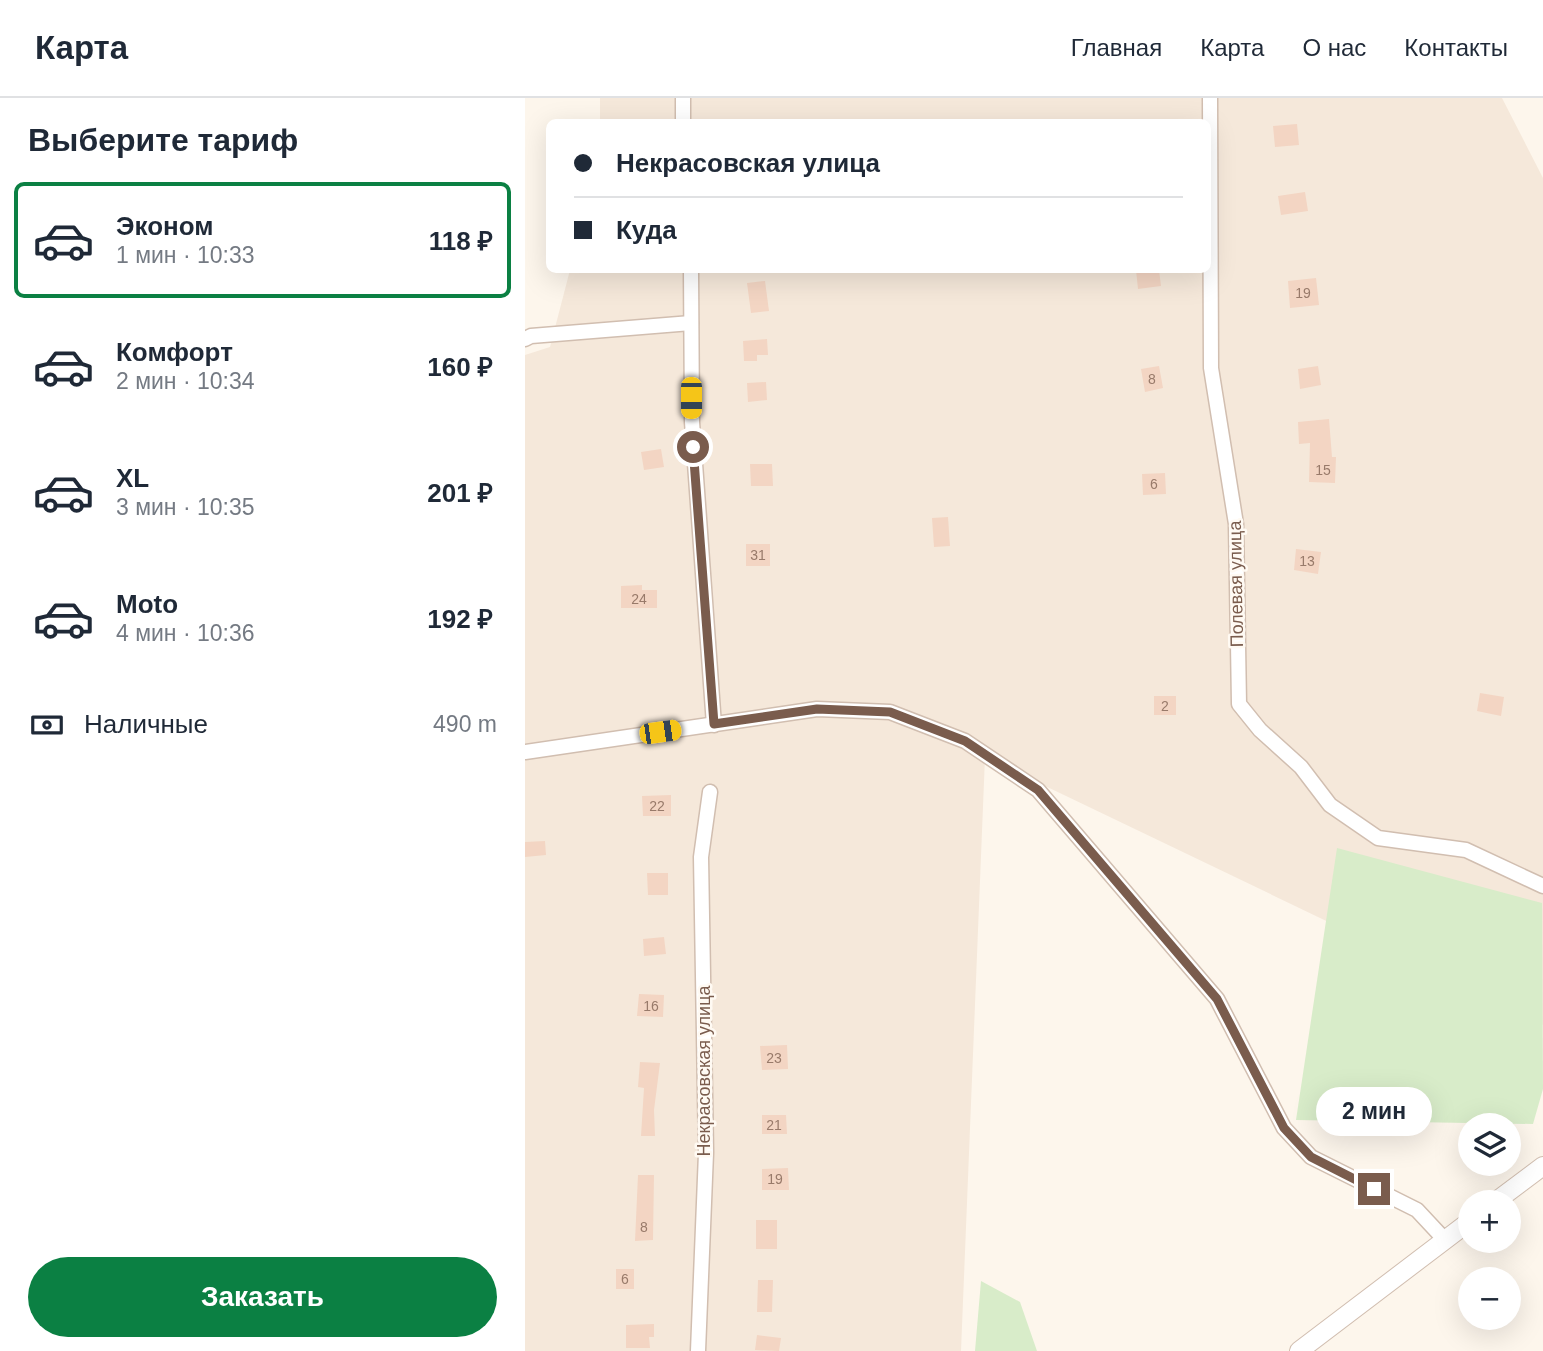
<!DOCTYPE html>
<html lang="ru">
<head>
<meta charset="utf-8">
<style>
  body { margin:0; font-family:Arial,sans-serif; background:#f6f6f7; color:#1f2937; height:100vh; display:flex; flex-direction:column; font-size:26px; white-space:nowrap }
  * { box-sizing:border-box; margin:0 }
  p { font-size:23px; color:#747a83 }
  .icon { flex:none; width:38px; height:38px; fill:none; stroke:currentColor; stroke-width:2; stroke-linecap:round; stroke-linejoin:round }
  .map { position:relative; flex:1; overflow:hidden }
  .drawer { display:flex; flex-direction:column; background:#fff; width:525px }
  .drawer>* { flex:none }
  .hud { position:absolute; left:21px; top:21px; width:665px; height:154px; border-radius:10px; box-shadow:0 7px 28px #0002; display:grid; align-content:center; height:154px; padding:0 28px; background:#fff }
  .fabs { position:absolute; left:933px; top:1015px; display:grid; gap:14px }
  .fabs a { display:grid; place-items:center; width:63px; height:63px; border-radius:50%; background:#fff; box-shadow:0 7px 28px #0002; font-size:35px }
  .end { position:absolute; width:32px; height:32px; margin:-16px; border:9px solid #7a5c4d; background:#fff; box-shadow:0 0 0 4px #fff }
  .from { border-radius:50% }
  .bubble { position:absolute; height:49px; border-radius:24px; background:#fff; box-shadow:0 7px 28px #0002; font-size:23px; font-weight:700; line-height:49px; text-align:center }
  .car { position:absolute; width:21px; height:42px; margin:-21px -10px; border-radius:9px; box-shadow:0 0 5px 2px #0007; background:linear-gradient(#f5c518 24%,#345 0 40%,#f5c518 0 76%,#345 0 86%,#f5c518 0) }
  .hud b { display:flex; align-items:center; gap:24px; height:66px; font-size:26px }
  .hud b+b { border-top:2px solid #e0e1e3 }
  .hud i { width:18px; height:18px; background:#1f2937 }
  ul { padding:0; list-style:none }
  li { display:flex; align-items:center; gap:21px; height:116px; margin:0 14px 10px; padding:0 14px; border:4px solid transparent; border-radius:10px }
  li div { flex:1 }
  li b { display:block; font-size:26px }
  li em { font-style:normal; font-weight:700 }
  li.on { border-color:#0b8043 }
  li>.icon { width:63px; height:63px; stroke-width:1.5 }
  h2 { padding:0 28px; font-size:32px; line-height:84px }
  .pay { display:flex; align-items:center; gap:18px; height:77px; padding:0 28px; font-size:26px }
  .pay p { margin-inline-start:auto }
  .primary-button { display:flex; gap:14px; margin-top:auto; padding:14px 28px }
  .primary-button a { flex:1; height:80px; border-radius:42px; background:#0b8043; color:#fff; font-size:28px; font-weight:700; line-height:80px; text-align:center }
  header { display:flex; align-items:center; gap:42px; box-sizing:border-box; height:98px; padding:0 35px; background:#fff; border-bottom:2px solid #e0e1e3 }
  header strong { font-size:33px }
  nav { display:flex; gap:38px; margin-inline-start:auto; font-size:24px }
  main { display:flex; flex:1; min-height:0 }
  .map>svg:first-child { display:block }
  .residential { fill:#f5e8da }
  .green { fill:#d8ecc9 }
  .building { fill:#f3d5c3 }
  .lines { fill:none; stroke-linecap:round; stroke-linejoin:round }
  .minor-casing { stroke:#d1beb0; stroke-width:17 }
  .tertiary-casing { stroke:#d1beb0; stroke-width:20 }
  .minor { stroke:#fff; stroke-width:14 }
  .tertiary { stroke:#fff; stroke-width:18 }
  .route { stroke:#7a5c4d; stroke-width:9 }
  .labels { text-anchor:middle; stroke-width:5; stroke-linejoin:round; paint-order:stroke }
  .number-label { font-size:14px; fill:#987a6a }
  .street-label { font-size:18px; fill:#7a5c4d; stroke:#fffaf3 }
</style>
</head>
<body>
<header>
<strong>Карта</strong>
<nav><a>Главная</a><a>Карта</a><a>О нас</a><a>Контакты</a></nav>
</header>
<main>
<section class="drawer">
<h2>Выберите тариф</h2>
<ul>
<li class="on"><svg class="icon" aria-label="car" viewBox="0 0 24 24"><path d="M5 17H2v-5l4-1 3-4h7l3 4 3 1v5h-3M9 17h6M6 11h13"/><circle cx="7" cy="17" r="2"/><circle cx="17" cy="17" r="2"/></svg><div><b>Эконом</b><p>1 мин · 10:33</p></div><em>118 ₽</em></li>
<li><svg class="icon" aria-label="car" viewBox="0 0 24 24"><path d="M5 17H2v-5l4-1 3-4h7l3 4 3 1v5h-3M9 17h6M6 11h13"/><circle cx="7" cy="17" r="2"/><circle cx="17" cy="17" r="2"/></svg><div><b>Комфорт</b><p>2 мин · 10:34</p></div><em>160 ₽</em></li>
<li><svg class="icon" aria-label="car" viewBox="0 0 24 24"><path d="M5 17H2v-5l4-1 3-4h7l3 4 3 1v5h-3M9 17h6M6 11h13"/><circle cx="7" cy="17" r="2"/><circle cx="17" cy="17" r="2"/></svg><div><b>XL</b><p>3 мин · 10:35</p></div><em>201 ₽</em></li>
<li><svg class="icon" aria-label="car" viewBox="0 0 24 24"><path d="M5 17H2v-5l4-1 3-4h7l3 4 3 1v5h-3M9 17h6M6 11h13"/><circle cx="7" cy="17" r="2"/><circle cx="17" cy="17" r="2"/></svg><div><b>Moto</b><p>4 мин · 10:36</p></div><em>192 ₽</em></li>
</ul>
<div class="pay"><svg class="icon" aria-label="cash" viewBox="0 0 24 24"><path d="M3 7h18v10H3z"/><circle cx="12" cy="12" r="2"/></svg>Наличные<p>490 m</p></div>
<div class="primary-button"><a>Заказать</a></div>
</section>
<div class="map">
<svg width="1018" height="1253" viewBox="0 0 1018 1253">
  <rect width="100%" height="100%" fill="#fdf6ec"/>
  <path class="residential" d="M 75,0 L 977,0 L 1018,80 L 1018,927 L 460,659 L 436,1253 L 0,1253 L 0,257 L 25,249 L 45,172 L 682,172 L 682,24 L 75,24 Z"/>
  <g class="green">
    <path d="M 812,750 L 1017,805 L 1018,991 L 1008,1026 L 771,1022 Z"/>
    <path d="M 456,1183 L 495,1204 L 512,1253 L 450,1253 Z"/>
  </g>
  <g class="building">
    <path d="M 772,26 L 774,47 L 750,49 L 748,28 Z"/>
    <path d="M 780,94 L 783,113 L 756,117 L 753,98 Z"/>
    <path d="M 611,172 L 634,172 L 636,188 L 613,191 Z"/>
    <path d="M 791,180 L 794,207 L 765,210 L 763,183 Z"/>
    <path d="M 240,183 L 244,213 L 226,215 L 222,185 Z"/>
    <path d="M 242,241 L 243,257 L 232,257 L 232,263 L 219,263 L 218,243 Z"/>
    <path d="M 634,268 L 638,290 L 620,294 L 616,271 Z"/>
    <path d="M 793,268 L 796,287 L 775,291 L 773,271 Z"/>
    <path d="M 241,284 L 242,302 L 223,304 L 222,285 Z"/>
    <path d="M 804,321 L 807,359 L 811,359 L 810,385 L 784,384 L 785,345 L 774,346 L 773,324 Z"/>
    <path d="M 136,351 L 139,369 L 119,372 L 116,354 Z"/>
    <path d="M 225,366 L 247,366 L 248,388 L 226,388 Z"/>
    <path d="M 640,375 L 641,396 L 618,397 L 617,376 Z"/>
    <path d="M 423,419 L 425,448 L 409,449 L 407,420 Z"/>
    <rect x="221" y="446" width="24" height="22"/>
    <path d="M 771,451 L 796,454 L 793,476 L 769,472 Z"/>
    <path d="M 117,487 L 117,492 L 132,492 L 132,510 L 96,510 L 96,488 Z"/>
    <path d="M 955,595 L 979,599 L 976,618 L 952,613 Z"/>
    <rect x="629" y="598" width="22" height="19"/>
    <path d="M 146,697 L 146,718 L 118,718 L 117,698 Z"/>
    <path d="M 20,743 L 21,757 L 0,759 L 0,744 Z"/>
    <path d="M 122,775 L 143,775 L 143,797 L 123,797 Z"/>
    <path d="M 139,839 L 141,856 L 119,858 L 118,841 Z"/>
    <path d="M 114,896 L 139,897 L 138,919 L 112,918 Z"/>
    <path d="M 262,947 L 263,971 L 237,972 L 235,948 Z"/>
    <path d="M 115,964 L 135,965 L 129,1012 L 130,1038 L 116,1038 L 119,990 L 113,989 Z"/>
    <path d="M 237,1017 L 261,1017 L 262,1036 L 237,1036 Z"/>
    <path d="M 263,1070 L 264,1092 L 237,1092 L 237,1071 Z"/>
    <path d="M 113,1077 L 129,1077 L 128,1142 L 110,1143 Z"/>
    <rect x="231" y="1122" width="21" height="29"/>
    <rect x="91" y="1171" width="18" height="20"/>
    <path d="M 233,1182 L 248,1182 L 247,1214 L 232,1214 Z"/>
    <path d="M 129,1226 L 129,1239 L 124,1239 L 125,1250 L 101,1250 L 101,1227 Z"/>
    <path d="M 232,1237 L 256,1240 L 254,1253 L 230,1252 Z"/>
  </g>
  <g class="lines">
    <g class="minor-casing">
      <g id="minor">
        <path d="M 158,0 L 158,24"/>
        <path d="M 685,0 L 686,270 L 711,426 L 714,606 L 735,632 L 776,669 L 805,707 L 853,740 L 941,752 L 1018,788"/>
        <path d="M 166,172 L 167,324 L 189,627"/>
        <path d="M 0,241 L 6,238 L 166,225"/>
        <path d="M 0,654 L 292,611 L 365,614 L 440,643 L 513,692 L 692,901 L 759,1030 L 786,1059 L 892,1112 L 920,1142"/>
        <path d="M 173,1253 L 181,1055 L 176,759 L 185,694"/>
      </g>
    </g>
    <g class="tertiary-casing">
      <g id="tertiary">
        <path d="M 970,1104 L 1018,1068"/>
        <path d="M 774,1253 L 945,1123"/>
      </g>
    </g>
    <use href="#minor" class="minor"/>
    <use href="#tertiary" class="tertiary"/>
  </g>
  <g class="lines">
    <path class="route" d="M 168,349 L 189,626 L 292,611 L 365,614 L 440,643 L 513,692 L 692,901 L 759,1030 L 786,1059 L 849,1091"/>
  </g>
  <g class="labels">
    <g class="number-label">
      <text x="778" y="200">19</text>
      <text x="627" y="286">8</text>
      <text x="798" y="377">15</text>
      <text x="629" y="391">6</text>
      <text x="233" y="462">31</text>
      <text x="782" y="468">13</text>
      <text x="114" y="506">24</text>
      <text x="640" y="613">2</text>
      <text x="132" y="713">22</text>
      <text x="126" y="913">16</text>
      <text x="249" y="965">23</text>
      <text x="249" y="1032">21</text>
      <text x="250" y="1086">19</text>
      <text x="119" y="1134">8</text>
      <text x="100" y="1186">6</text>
    </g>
    <g class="street-label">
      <text transform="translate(711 486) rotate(-91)" y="6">Полевая улица</text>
      <text transform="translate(179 973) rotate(-90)" y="6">Некрасовская улица</text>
    </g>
  </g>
</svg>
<div class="fabs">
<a><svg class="icon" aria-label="layers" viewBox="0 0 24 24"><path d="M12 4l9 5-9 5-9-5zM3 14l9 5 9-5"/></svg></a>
<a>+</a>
<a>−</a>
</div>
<i class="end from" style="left:168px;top:349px"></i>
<i class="end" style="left:849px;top:1091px"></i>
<div class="bubble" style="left:791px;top:989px;width:116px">2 мин</div>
<i class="car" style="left:166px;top:300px;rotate:180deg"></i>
<i class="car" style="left:135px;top:634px;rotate:82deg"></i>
<div class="hud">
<b><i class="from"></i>Некрасовская улица</b>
<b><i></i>Куда</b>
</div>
</div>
</main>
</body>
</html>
